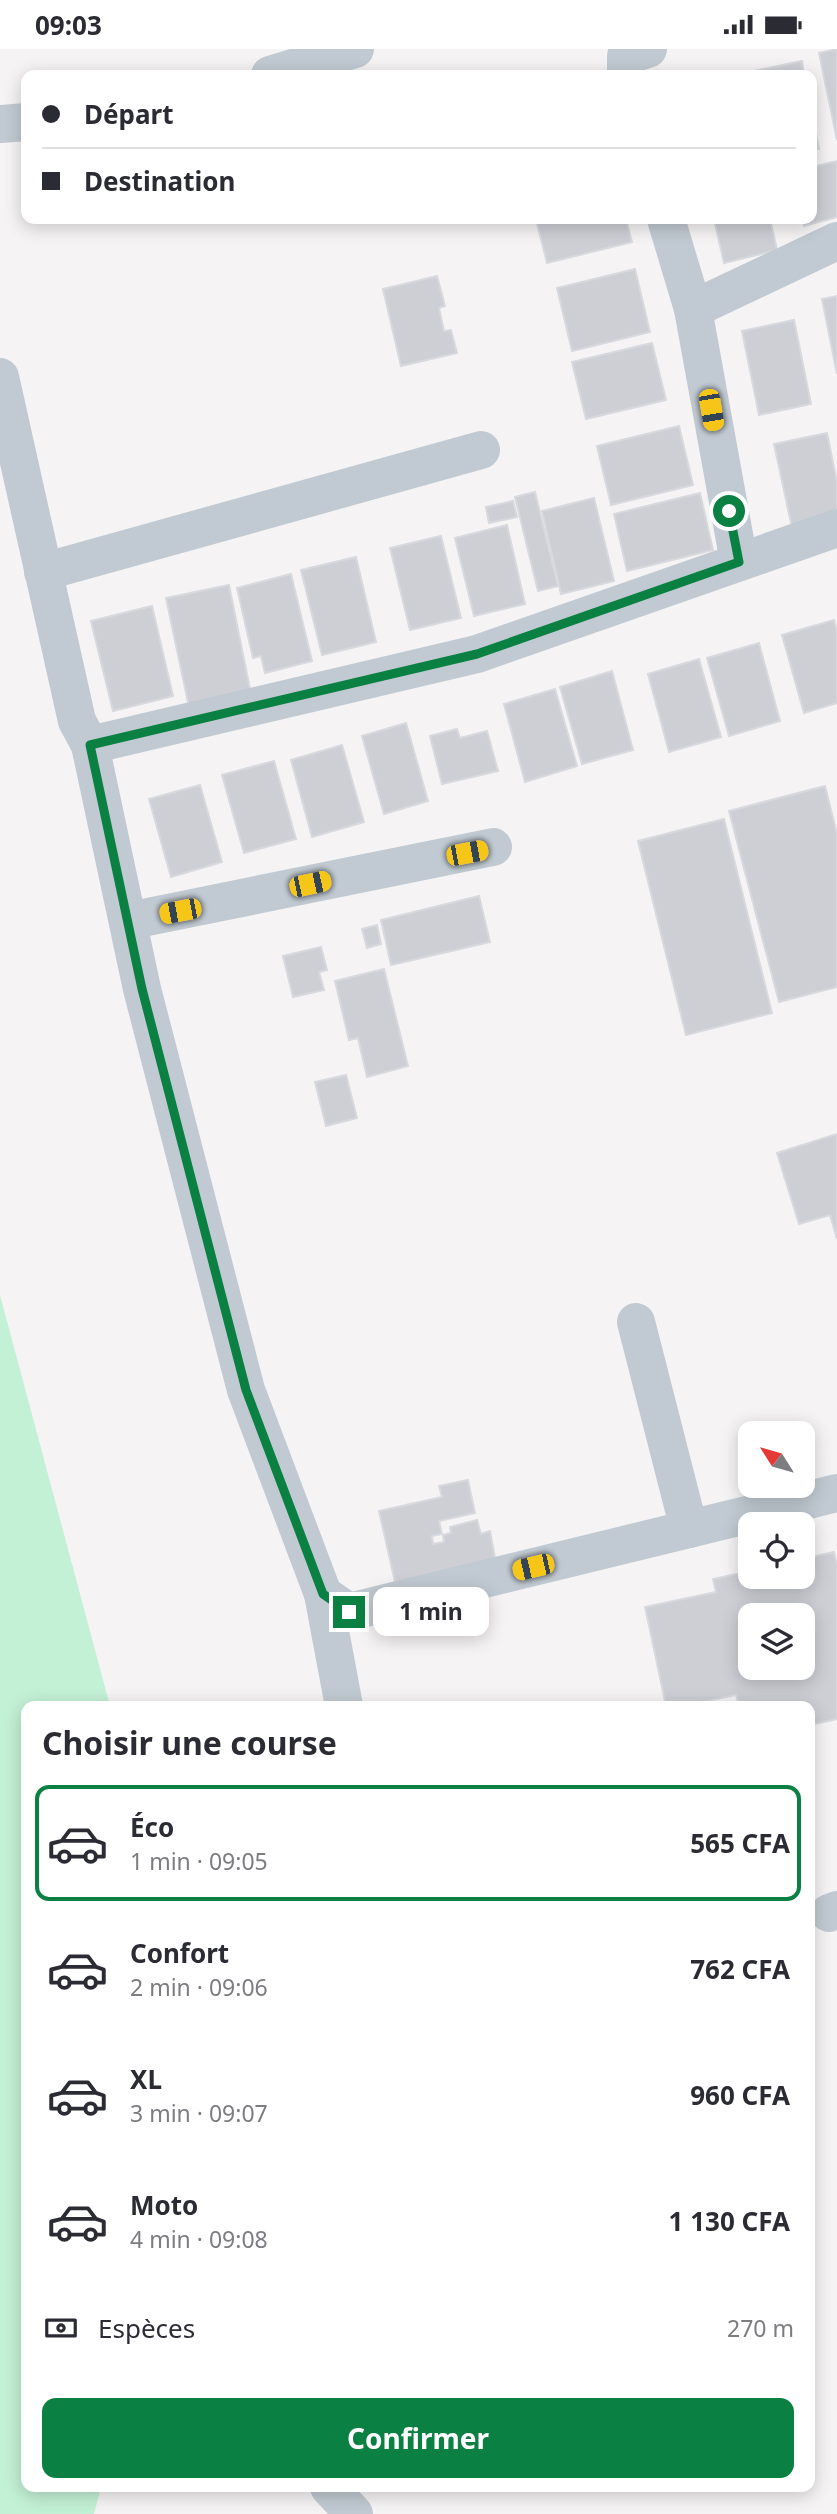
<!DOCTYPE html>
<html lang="fr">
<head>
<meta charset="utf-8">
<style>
  body { margin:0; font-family:"Noto Sans",sans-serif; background:#f2f2f3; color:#2b2b33; height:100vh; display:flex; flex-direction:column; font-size:26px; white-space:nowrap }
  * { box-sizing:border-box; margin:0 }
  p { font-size:23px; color:#7c7c81 }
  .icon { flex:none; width:38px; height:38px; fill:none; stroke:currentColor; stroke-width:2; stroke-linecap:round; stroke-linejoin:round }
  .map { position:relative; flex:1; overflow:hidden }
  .details { position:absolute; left:21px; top:1652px; width:794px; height:791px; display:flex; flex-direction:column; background:#fff; border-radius:14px; box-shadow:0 4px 18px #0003 }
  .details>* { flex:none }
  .top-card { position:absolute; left:21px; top:21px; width:796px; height:154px; border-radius:14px; box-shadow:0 4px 18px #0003; display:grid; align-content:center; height:154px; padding:0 21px; background:#fff }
  .needle { width:46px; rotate:307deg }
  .fabs { position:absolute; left:738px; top:1372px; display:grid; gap:14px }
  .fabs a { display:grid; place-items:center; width:77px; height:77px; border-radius:14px; background:#fff; box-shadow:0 4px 18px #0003; font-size:35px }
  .end { position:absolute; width:32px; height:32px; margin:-16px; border:9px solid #0b8043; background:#fff; box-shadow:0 0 0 4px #fff }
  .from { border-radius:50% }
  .bubble { position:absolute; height:49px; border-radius:14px; background:#fff; box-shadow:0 4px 18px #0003; font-size:23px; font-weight:700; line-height:49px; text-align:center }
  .car { position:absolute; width:21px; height:42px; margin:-21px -10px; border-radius:9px; box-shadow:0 0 5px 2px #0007; background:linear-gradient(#f5c518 24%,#345 0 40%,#f5c518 0 76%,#345 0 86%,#f5c518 0) }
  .top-card b { display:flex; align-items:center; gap:24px; height:66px; font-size:26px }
  .top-card b+b { border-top:2px solid #e1e1e2 }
  .top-card i { width:18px; height:18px; background:#2b2b33 }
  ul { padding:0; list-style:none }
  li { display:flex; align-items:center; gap:21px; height:116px; margin:0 14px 10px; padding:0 7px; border:4px solid transparent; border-radius:14px }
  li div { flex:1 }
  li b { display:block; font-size:26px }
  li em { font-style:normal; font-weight:700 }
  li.current { border-color:#0b8043 }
  li>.icon { width:63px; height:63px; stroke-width:1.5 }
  h2 { padding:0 21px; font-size:32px; line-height:84px }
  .pay { display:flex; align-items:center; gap:18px; height:77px; padding:0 21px; font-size:26px }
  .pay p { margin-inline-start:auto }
  .action { display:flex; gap:14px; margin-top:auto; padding:14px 21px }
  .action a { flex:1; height:80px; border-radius:14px; background:#0b8043; color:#fff; font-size:28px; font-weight:700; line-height:80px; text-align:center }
  .status { display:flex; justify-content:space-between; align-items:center; height:49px; padding:0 35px; background:#fff; direction:ltr }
  .status svg { height:19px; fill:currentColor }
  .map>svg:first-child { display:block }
  .green { fill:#c3f1d5 }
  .building { fill:#cdcfd5; stroke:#d7d9de; stroke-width:2; fill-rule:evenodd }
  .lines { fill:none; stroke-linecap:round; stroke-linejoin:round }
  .street { stroke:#c1cad2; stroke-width:38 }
  .route { stroke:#0b8043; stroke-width:9 }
</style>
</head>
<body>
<div class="status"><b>09:03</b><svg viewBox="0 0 49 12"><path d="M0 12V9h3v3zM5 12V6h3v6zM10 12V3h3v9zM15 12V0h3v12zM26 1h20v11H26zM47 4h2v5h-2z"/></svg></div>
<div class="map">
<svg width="837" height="2465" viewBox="0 0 837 2465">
  <rect width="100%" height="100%" fill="#f5f3f3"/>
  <path class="green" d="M 0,1246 L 110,1657 L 26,1657 L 26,2438 L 101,2438 L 94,2465 L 0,2465 Z"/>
  <g class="building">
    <path d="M 837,0 L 837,91 L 819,4 Z"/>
    <path d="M 802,12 L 804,26 L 749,26 L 749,23 Z"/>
    <path d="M 812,64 L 819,100 L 812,101 Z"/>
    <path d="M 837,112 L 837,168 L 804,177 L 802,170 L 812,170 L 812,118 Z"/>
    <path d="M 536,170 L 626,170 L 632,193 L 547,214 Z"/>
    <path d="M 714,170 L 770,170 L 777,201 L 724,214 Z"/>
    <path d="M 635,220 L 650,283 L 572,302 L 557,239 Z"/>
    <path d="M 437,227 L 445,257 L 439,259 L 444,282 L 451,281 L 457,304 L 401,317 L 383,240 Z"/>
    <path d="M 837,247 L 837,325 L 822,250 Z"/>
    <path d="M 794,271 L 811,355 L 759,366 L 742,282 Z"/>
    <path d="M 652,294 L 666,351 L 586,370 L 572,313 Z"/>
    <path d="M 679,377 L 693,436 L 611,456 L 597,397 Z"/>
    <path d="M 827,384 L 837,433 L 837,469 L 792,479 L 774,395 Z"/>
    <path d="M 535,443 L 558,537 L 538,542 L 515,448 Z"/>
    <path d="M 700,444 L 713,501 L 627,522 L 614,465 Z"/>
    <path d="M 594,449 L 614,532 L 561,545 L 542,462 Z"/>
    <path d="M 513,452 L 517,468 L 489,474 L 486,458 Z"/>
    <path d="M 507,476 L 525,555 L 474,567 L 455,489 Z"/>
    <path d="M 441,487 L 461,569 L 410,581 L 390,499 Z"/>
    <path d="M 356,508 L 376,593 L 322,606 L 301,521 Z"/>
    <path d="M 291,525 L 312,612 L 265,624 L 261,607 L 253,609 L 237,539 Z"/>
    <path d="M 229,536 L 251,645 L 189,658 L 166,549 Z"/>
    <path d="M 152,557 L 173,647 L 113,662 L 91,572 Z"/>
    <path d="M 834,571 L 837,582 L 837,654 L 804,664 L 782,586 Z"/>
    <path d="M 759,594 L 780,672 L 729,687 L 707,609 Z"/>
    <path d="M 699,610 L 721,688 L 669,703 L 648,625 Z"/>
    <path d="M 612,622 L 633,701 L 582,715 L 560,638 Z"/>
    <path d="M 555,640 L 577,717 L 525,733 L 504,655 Z"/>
    <path d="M 406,674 L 428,752 L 384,765 L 362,687 Z"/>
    <path d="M 457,680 L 460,689 L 487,682 L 498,722 L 442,735 L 430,687 Z"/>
    <path d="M 342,696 L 364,773 L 312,788 L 291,711 Z"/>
    <path d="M 274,712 L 296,790 L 244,804 L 222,726 Z"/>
    <path d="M 200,736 L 222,813 L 171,828 L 149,750 Z"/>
    <path d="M 825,737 L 837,785 L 837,938 L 779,953 L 729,762 Z"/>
    <path d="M 724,770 L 772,964 L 686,986 L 638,792 Z"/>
    <path d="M 479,847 L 490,893 L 391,916 L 381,871 Z"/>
    <path d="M 377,876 L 381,895 L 367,899 L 362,880 Z"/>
    <path d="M 321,898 L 327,921 L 319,923 L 324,941 L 293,948 L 283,907 Z"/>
    <path d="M 384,920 L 408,1017 L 367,1028 L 358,989 L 349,991 L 335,932 Z"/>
    <path d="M 346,1026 L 357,1069 L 326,1077 L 315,1033 Z"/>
    <path d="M 837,1085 L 837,1190 L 830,1166 L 799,1175 L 777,1104 Z"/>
    <path d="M 468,1431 L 475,1464 L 439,1472 L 442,1485 L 432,1487 L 433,1495 L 444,1493 L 443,1486 L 451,1484 L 450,1478 L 477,1471 L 481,1485 L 490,1482 L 497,1519 L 397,1542 L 379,1462 L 442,1448 L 439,1437 Z"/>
    <path d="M 834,1503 L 837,1516 L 837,1670 L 810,1676 L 810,1657 L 739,1657 L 736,1646 L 683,1657 L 666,1657 L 645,1558 L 716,1543 L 713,1530 L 751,1522 L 751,1528 L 803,1528 L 803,1510 ZM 751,1566 L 803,1566 L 803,1619 L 751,1619 Z"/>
  </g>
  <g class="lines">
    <g class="street">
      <path d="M 270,26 L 355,0"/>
      <path d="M 626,26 L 626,7 L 648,0"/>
      <path d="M 0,75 L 26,73"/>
      <path d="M 666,170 L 693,260 L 739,513"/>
      <path d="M 693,260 L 837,192"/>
      <path d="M 0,328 L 77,672 L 90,696 L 477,605 L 837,479"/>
      <path d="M 43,523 L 481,401"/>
      <path d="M 90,696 L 142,940 L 246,1341 L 323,1545 L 349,1563 L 837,1444"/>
      <path d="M 128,872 L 493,798"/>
      <path d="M 636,1273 L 689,1480"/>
      <path d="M 323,1545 L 344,1657"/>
      <path d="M 829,1864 L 837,1861"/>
      <path d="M 329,2438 L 354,2465"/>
    </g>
  </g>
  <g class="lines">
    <path class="route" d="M 349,1563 L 323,1545 L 246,1341 L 142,940 L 90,696 L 477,605 L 739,513 L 729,462"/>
  </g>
</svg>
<div class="fabs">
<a><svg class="needle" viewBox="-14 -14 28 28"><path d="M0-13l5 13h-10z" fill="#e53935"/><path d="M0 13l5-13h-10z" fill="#7c7c81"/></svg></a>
<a><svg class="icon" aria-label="locate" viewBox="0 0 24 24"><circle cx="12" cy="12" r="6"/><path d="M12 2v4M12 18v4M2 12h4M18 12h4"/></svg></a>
<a><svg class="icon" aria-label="layers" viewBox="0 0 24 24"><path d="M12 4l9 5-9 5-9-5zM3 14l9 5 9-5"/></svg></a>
</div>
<i class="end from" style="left:729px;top:462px"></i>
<i class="end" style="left:349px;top:1563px"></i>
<div class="bubble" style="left:373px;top:1538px;width:116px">1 min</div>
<i class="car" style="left:711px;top:361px;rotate:170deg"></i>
<i class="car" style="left:467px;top:804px;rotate:79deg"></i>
<i class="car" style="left:310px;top:835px;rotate:78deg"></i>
<i class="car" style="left:180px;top:862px;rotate:259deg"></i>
<i class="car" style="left:533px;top:1518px;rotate:257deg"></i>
<div class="top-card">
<b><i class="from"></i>Départ</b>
<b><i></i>Destination</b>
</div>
<section class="details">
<h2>Choisir une course</h2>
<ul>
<li class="current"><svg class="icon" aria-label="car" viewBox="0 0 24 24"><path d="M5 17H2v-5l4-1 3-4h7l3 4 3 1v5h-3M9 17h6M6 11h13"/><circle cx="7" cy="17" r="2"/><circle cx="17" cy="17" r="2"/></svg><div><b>Éco</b><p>1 min · 09:05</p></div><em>565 CFA</em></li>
<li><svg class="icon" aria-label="car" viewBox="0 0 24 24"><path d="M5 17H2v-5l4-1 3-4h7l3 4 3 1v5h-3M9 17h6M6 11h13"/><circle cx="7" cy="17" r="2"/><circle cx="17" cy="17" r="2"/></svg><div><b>Confort</b><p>2 min · 09:06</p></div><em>762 CFA</em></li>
<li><svg class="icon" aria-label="car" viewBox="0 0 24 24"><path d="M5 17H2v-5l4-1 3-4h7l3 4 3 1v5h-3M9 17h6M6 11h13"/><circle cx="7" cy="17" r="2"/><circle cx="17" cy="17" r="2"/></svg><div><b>XL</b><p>3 min · 09:07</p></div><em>960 CFA</em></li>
<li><svg class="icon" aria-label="car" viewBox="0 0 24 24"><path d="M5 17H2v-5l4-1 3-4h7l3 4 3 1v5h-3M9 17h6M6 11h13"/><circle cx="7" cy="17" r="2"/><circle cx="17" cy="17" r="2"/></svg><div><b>Moto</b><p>4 min · 09:08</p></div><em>1 130 CFA</em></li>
</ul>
<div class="pay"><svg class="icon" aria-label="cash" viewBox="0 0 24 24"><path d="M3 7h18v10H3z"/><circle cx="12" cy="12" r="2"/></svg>Espèces<p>270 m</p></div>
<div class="action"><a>Confirmer</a></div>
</section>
</div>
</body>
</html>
